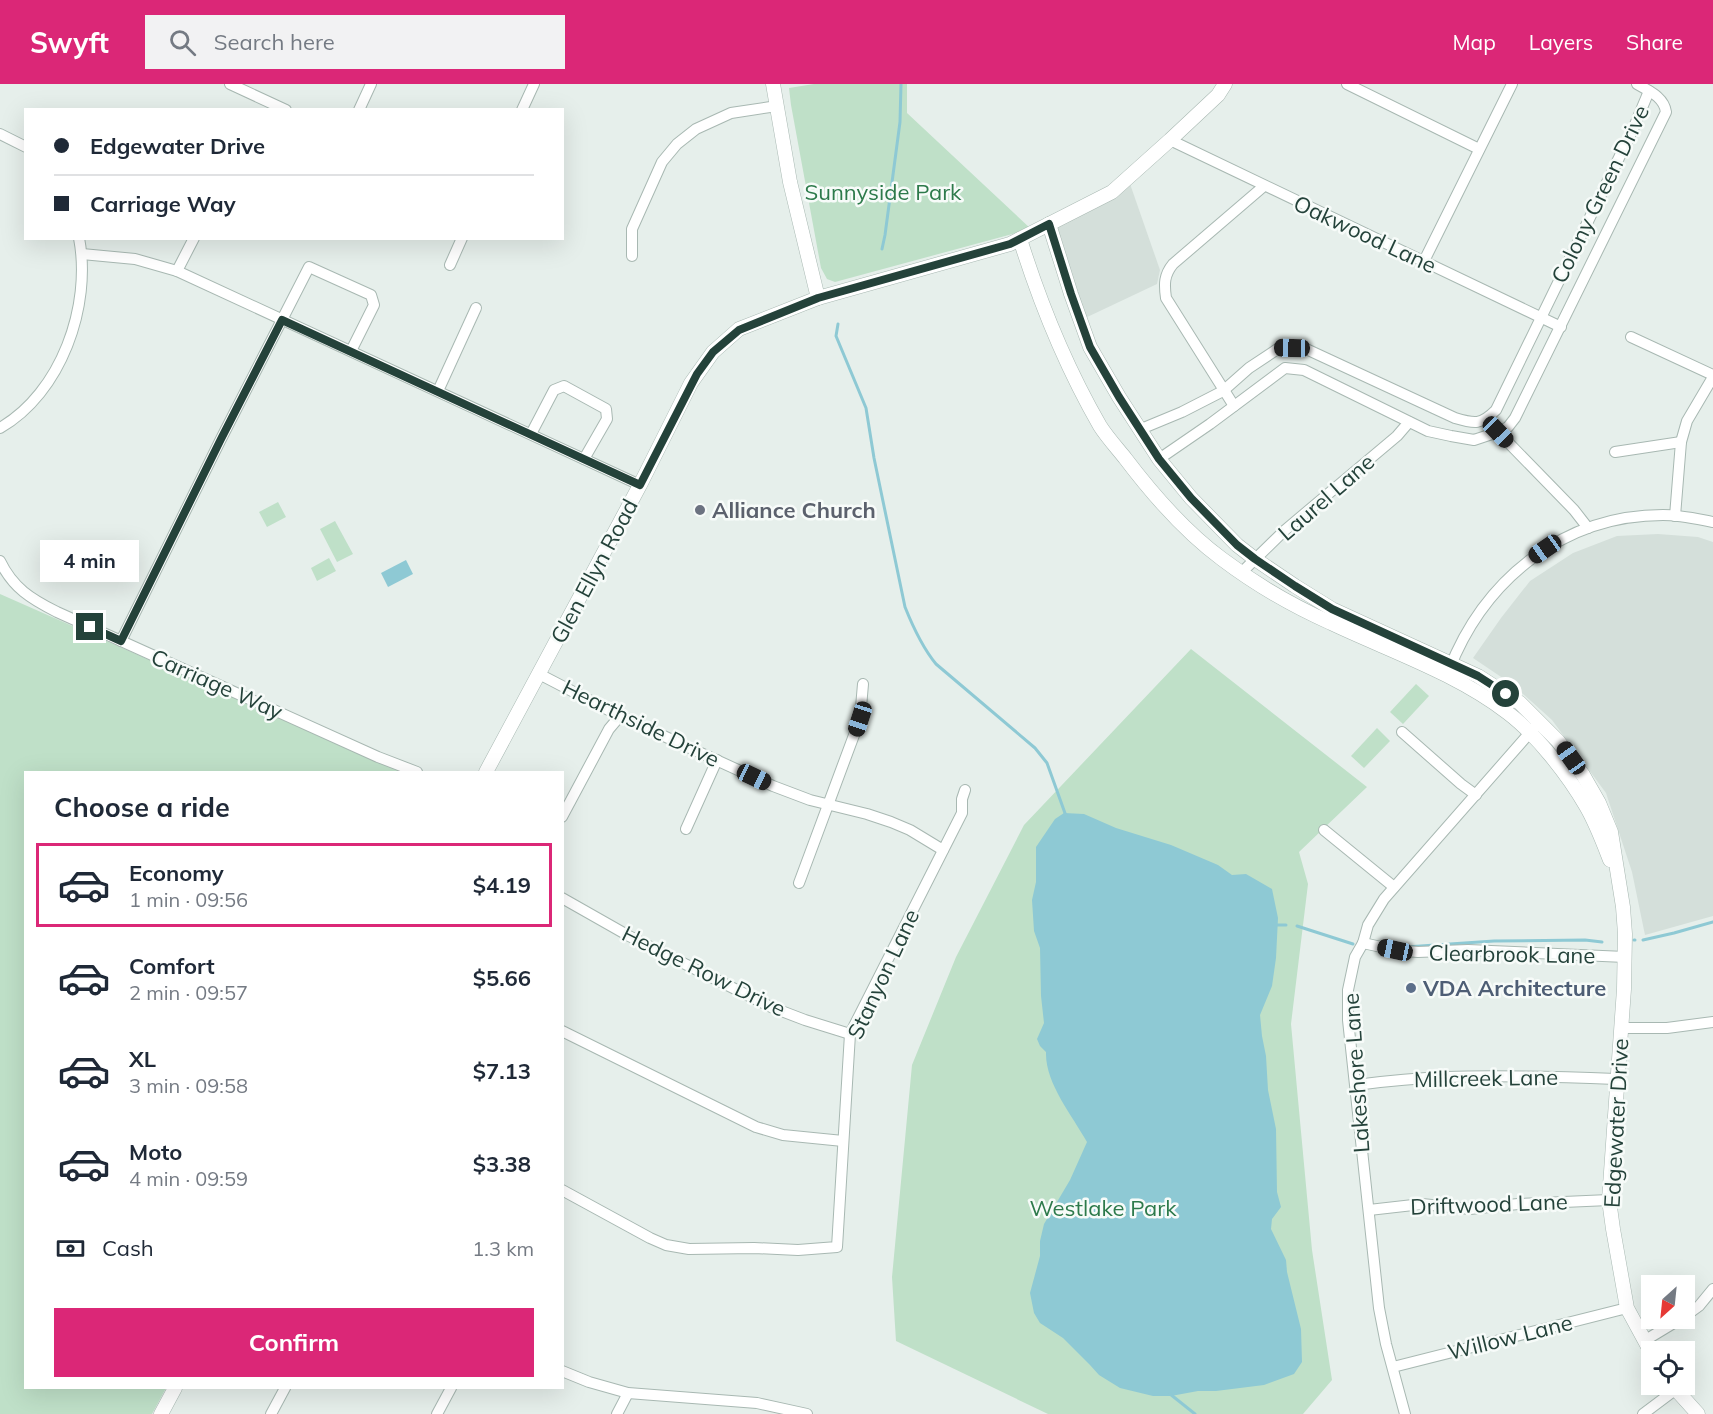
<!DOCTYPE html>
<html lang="en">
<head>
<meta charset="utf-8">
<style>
  body { margin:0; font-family:Mulish,sans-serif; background:#f2f2f3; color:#1f2937; height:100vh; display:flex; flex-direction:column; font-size:22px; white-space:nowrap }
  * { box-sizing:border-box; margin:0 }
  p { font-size:20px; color:#747a83 }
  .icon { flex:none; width:33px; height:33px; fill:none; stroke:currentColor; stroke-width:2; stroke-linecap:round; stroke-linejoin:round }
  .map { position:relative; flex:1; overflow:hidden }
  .sheet { position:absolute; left:24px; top:687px; width:540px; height:618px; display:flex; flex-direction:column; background:#fff; border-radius:0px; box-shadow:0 6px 24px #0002 }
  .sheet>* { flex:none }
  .top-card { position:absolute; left:24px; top:24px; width:540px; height:132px; border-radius:0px; box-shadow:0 6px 24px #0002; display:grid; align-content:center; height:132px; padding:0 30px; background:#fff }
  .needle { width:39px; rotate:207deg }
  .buttons { position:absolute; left:1641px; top:1191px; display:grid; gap:12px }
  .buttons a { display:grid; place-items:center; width:54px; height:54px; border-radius:0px; background:#fff; box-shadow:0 6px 24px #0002; font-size:30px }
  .end { position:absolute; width:27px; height:27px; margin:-14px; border:8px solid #24423a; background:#fff; box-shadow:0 0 0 3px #fff }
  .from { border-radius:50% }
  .bubble { position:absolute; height:42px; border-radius:0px; background:#fff; box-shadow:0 6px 24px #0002; font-size:20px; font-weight:700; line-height:42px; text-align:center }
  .car { position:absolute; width:18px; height:36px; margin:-18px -9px; border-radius:8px; box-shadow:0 0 4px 2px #0007; background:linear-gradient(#222 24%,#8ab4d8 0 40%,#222 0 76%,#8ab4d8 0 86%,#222 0) }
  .top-card b { display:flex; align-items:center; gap:21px; height:57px; font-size:22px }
  .top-card b+b { border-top:2px solid #e0e1e3 }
  .top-card i { width:15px; height:15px; background:#1f2937 }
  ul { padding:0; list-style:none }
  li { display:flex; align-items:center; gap:18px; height:84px; margin:0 12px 9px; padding:0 18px; border:3px solid transparent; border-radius:0px }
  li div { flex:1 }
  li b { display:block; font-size:22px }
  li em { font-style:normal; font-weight:700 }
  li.current { border-color:#db2777 }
  li>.icon { width:54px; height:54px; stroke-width:1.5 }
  h2 { padding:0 30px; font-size:27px; line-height:72px }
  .pay { display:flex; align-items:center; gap:15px; height:66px; padding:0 30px; font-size:22px }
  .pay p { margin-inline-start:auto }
  .action { display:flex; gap:12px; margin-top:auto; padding:12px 30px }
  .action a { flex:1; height:69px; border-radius:0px; background:#db2777; color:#fff; font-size:24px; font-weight:700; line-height:69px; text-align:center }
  header { display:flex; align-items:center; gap:36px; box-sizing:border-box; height:84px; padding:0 30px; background:#db2777; color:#fff }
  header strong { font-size:28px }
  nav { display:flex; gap:33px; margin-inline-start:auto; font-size:21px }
  .search { width:420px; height:54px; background:#f2f2f3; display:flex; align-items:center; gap:15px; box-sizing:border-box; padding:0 21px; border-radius:0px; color:#747a83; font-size:22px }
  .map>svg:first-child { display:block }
  .built { fill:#d4dfda }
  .green { fill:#bfe0c8 }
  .water { fill:#8ec9d4 }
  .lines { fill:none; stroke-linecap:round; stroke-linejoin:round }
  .stream { stroke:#8ec9d4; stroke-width:3 }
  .minor-casing { stroke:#a8b8b2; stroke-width:12 }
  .tertiary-casing { stroke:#a8b8b2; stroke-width:15 }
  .minor { stroke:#fff; stroke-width:10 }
  .tertiary { stroke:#fff; stroke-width:14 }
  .route { stroke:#24423a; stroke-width:8 }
  .worship-dot { fill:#6b7280; stroke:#f7fbf9; stroke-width:2 }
  .service-dot { fill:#5c6f8a; stroke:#f7fbf9; stroke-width:2 }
  .labels { text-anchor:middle; stroke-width:5; stroke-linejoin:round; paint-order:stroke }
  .park-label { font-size:22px; fill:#2d7a4b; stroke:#f7fbf9 }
  .street-label { font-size:22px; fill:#24423a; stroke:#f7fbf9 }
  .worship-label { font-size:22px; font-weight:bold; fill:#5b616d; stroke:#f7fbf9; text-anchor:start }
  .service-label { font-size:22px; font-weight:bold; fill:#4e5e75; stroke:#f7fbf9; text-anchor:start }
</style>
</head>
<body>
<header>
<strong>Swyft</strong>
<div class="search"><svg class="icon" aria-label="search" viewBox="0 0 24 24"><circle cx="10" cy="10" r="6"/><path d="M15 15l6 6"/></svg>Search here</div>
<nav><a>Map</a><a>Layers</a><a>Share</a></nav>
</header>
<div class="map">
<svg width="1713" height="1330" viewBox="0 0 1713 1330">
  <rect width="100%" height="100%" fill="#e6efeb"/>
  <g class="built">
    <path d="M 1129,97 L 1160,186 L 1157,200 L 1083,235 L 1053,142 Z"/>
    <path d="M 1658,450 L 1698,453 L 1713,458 L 1713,832 L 1645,851 L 1632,788 L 1606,709 L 1552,636 L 1513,601 L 1473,574 L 1501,534 L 1530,497 L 1573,469 L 1617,452 Z"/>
  </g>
  <g class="green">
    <path d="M 814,0 L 907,0 L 907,29 L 1031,145 L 835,198 L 827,195 L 821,184 L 791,21 L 789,4 Z"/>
    <path d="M 278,418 L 286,433 L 267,443 L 259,428 Z"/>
    <path d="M 335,437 L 353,470 L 337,478 L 320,445 Z"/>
    <path d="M 329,474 L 336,487 L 317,497 L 311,484 Z"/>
    <path d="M 0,510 L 403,688 L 26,688 L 26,1304 L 166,1304 L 152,1330 L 0,1330 Z"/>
    <path d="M 1191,565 L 1367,703 L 1299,768 L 1308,800 L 1291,940 L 1312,1166 L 1332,1296 L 1303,1330 L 1048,1330 L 896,1257 L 892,1193 L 912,981 L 956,873 L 1024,741 Z"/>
    <path d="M 1416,600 L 1429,612 L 1403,640 L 1390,628 Z"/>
    <path d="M 1377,644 L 1390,657 L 1364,684 L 1351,672 Z"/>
  </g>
  <g class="water">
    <path d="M 406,476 L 413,490 L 388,503 L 381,489 Z"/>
    <path d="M 1064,729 L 1084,730 L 1116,744 L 1171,761 L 1218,781 L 1232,791 L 1246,790 L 1272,805 L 1278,834 L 1276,874 L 1272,902 L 1260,931 L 1262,952 L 1266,972 L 1268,1006 L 1276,1045 L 1277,1108 L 1281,1123 L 1272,1135 L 1271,1145 L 1286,1176 L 1287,1188 L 1301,1245 L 1302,1278 L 1294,1290 L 1264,1301 L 1216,1307 L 1198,1307 L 1171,1312 L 1153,1312 L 1120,1304 L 1099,1291 L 1090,1281 L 1063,1254 L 1040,1239 L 1034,1229 L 1030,1209 L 1040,1172 L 1040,1157 L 1044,1140 L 1070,1096 L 1087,1058 C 1072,1031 1045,999 1046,968 L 1040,962 L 1037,955 L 1044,939 L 1041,912 L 1040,864 L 1034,847 L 1032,816 L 1036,798 L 1036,763 L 1055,735 Z"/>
  </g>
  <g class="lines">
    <g class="stream">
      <path d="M 882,165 L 885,151 L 900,38 L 901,0"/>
      <path d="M 838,240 L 836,252 L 866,324 L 874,374 L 905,523 C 913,543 922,563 936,580 L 1035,664 L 1047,679 L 1066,732"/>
      <path d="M 1274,841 L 1286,841"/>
      <path d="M 1297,842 L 1353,860"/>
      <path d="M 1634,856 L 1635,856"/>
      <path d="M 1643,856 L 1674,849 L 1713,838"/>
      <path d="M 1406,863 L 1494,857 L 1585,856 L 1602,858"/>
      <path d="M 1170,1310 L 1195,1330"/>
    </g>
    <g class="minor-casing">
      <g id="minor">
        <path d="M 230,0 L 286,26"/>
        <path d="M 1347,0 L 1479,65"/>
        <path d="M 359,26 L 371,0"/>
        <path d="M 522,26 L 534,0"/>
        <path d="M 0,50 L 26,63"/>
        <path d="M 1170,56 L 1561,243"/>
        <path d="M 82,170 L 135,175 L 177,187 L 640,401"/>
        <path d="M 632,172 L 632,145 L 662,78 L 677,60 L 696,45 L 731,29 L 777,22"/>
        <path d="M 1424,177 L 1512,0"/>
        <path d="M 450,181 L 462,154"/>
        <path d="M 177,187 L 194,154"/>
        <path d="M 1631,253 L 1713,291"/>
        <path d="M 438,307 L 476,224"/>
        <path d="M 1234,322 L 1166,214 C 1164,200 1164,191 1173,180 L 1264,102"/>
        <path d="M 0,344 C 61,309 92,222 79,154"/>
        <path d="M 1141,345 L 1182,328 L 1223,307 L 1249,284 L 1279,264 L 1304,264 L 1455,334 C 1475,340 1481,341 1496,326 L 1634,43 L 1649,7"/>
        <path d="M 1498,348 L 1574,426 L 1588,444"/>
        <path d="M 531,350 L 554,306 L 564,302 L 606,325 L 607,335 L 584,375"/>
        <path d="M 1615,368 L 1681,358"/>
        <path d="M 1159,375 L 1210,340 L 1285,284 L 1304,286 L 1428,347 L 1451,352 L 1474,356 L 1498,348 L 1508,343 L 1515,334 L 1666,28 C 1664,13 1649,7 1637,0"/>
        <path d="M 1675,432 L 1681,358 L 1687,337 L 1713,293"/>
        <path d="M 0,477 C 13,504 31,515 57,528 L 378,673 L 417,688"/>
        <path d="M 1242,488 L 1284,447 L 1397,352 L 1409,338"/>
        <path d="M 121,557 L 221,355 L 309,183 L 371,211 L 374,221 L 351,267"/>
        <path d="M 1449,586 C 1484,496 1563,431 1663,431 C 1680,431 1697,435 1713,438"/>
        <path d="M 539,590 L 620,632 L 773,702 L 810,716 L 867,730 L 891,738 L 910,746 L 943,766"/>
        <path d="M 1402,648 L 1461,700 L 1476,711"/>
        <path d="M 562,733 L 609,645 L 620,632"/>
        <path d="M 686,745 L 717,676"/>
        <path d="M 1324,746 L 1394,803"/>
        <path d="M 799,799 L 860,635 L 863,600"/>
        <path d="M 562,814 L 629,852 L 771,923 L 805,936 L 850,950"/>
        <path d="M 1363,859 L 1395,866 L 1418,868 L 1468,866 L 1625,873"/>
        <path d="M 1620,944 L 1667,944 L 1713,938"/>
        <path d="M 562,947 L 756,1043 L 783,1051 L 843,1057"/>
        <path d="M 1356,1001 C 1386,997 1416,994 1447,993 C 1504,991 1560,993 1617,995"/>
        <path d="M 562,1106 L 650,1154 L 666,1161 L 689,1165 L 754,1164 L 798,1166 L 837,1163 L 850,950 L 962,729 L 962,715 L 965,706"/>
        <path d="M 1369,1126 L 1422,1120 L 1470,1125 L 1518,1120 L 1609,1116"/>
        <path d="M 1684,1233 L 1699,1222 L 1713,1205"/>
        <path d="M 1644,1257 L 1682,1234"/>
        <path d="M 1393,1283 L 1627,1224"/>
        <path d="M 562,1287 L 589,1298 L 628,1309 L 757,1319 L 807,1330"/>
        <path d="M 271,1330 L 285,1304"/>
        <path d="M 437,1330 L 451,1304"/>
        <path d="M 617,1330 L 628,1309"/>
        <path d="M 1405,1330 L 1386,1260 L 1379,1224 L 1348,936 L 1348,906 L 1355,873 L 1363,859 L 1368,841 L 1384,815 L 1534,644"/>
        <path d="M 1643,1330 L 1675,1306"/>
      </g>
    </g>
    <g class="tertiary-casing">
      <g id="tertiary">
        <path d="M 773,0 L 790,98 L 818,214"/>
        <path d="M 1049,140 L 1071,210 L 1090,263 L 1119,313 L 1159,375 L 1191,414 L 1237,461 L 1255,475 L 1295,502 L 1332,525 L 1478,592 L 1520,619 L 1558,657 L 1583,691 L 1599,719 L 1611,748 L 1623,823 L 1625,850 L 1624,905 L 1609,1116 L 1613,1145 L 1627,1224 L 1652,1270"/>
        <path d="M 1020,155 C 1040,219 1066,283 1100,342 C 1107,353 1117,364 1125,374 C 1153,411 1184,447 1222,475 C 1255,500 1293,522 1331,539 C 1390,567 1456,589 1508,629 C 1537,651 1568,691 1586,722 C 1596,739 1603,758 1610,776"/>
        <path d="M 486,688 L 640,401 L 691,299 L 713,268 L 739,245 L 818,214 L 1010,160 L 1112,108 L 1170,56 L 1218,11 L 1225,0"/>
        <path d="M 1671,1300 L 1698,1330"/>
        <path d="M 161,1330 L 175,1304"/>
      </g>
    </g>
    <use href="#minor" class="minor"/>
    <use href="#tertiary" class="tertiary"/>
  </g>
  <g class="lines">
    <path class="route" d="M 90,543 L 121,557 L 221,355 L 282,236 L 640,401 L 697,290 L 713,268 L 739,246 L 818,214 L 1010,160 L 1049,140 L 1071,210 L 1090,263 L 1119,313 L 1159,375 L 1191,414 L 1237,461 L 1255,475 L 1295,502 L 1332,525 L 1478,592 L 1506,610"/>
  </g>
  <circle class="worship-dot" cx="700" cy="426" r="6"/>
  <circle class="service-dot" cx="1411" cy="904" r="6"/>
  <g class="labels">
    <g class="park-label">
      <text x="883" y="116">Sunnyside Park</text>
      <text x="1103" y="1132">Westlake Park</text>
    </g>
    <g class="street-label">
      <text transform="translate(1600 110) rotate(-64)" y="8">Colony Green Drive</text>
      <text transform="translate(1365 150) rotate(25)" y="8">Oakwood Lane</text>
      <text transform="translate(1326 413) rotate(-41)" y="8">Laurel Lane</text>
      <text transform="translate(594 487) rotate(-62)" y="8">Glen Ellyn Road</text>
      <text transform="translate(217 600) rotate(24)" y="8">Carriage Way</text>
      <text transform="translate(641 639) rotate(26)" y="8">Hearthside Drive</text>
      <text transform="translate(1512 870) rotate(1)" y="8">Clearbrook Lane</text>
      <text transform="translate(704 887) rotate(26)" y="8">Hedge Row Drive</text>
      <text transform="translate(883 890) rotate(-65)" y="8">Stanyon Lane</text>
      <text transform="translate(1356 989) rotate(-94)" y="8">Lakeshore Lane</text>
      <text transform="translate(1486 994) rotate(-1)" y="8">Millcreek Lane</text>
      <text transform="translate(1616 1039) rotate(-87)" y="8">Edgewater Drive</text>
      <text transform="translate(1489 1120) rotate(-2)" y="8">Driftwood Lane</text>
      <text transform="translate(1510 1253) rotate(-14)" y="8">Willow Lane</text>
    </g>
    <g class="worship-label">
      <text x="712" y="434">Alliance Church</text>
    </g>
    <g class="service-label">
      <text x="1423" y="912">VDA Architecture</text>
    </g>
  </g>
</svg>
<div class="buttons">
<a><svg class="needle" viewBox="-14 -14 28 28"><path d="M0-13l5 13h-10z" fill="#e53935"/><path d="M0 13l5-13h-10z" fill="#747a83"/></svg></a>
<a><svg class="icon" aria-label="locate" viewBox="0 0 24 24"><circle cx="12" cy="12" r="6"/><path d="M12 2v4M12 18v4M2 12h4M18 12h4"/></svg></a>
</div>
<i class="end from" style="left:1506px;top:610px"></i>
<i class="end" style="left:90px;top:543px"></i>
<div class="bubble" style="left:40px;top:456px;width:99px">4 min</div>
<i class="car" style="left:1292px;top:264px;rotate:271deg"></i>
<i class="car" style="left:1498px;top:348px;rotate:136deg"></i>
<i class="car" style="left:1545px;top:465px;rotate:235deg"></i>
<i class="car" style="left:860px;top:635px;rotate:198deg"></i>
<i class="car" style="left:1571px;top:674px;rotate:325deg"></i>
<i class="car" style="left:754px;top:693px;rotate:115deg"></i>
<i class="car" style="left:1395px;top:866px;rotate:282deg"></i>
<div class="top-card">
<b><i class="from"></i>Edgewater Drive</b>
<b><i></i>Carriage Way</b>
</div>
<section class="sheet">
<h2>Choose a ride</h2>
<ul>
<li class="current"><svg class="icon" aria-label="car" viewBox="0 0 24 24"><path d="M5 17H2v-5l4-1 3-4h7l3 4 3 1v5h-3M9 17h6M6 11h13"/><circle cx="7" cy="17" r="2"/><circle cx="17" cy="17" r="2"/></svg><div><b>Economy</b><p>1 min · 09:56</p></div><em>$4.19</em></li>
<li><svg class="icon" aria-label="car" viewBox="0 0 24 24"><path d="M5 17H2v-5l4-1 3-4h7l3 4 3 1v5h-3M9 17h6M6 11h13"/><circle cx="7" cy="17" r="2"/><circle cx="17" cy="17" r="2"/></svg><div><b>Comfort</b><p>2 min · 09:57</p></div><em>$5.66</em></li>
<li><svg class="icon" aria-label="car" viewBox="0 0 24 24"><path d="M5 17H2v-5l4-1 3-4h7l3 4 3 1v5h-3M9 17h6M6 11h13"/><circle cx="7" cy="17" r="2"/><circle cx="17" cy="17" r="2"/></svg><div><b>XL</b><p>3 min · 09:58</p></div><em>$7.13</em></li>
<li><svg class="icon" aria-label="car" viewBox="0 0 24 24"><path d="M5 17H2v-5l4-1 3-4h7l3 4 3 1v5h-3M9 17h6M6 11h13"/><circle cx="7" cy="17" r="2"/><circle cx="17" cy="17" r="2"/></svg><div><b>Moto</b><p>4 min · 09:59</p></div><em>$3.38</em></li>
</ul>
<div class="pay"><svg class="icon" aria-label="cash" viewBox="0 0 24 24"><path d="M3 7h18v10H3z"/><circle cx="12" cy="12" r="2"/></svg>Cash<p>1.3 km</p></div>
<div class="action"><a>Confirm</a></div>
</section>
</div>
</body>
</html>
